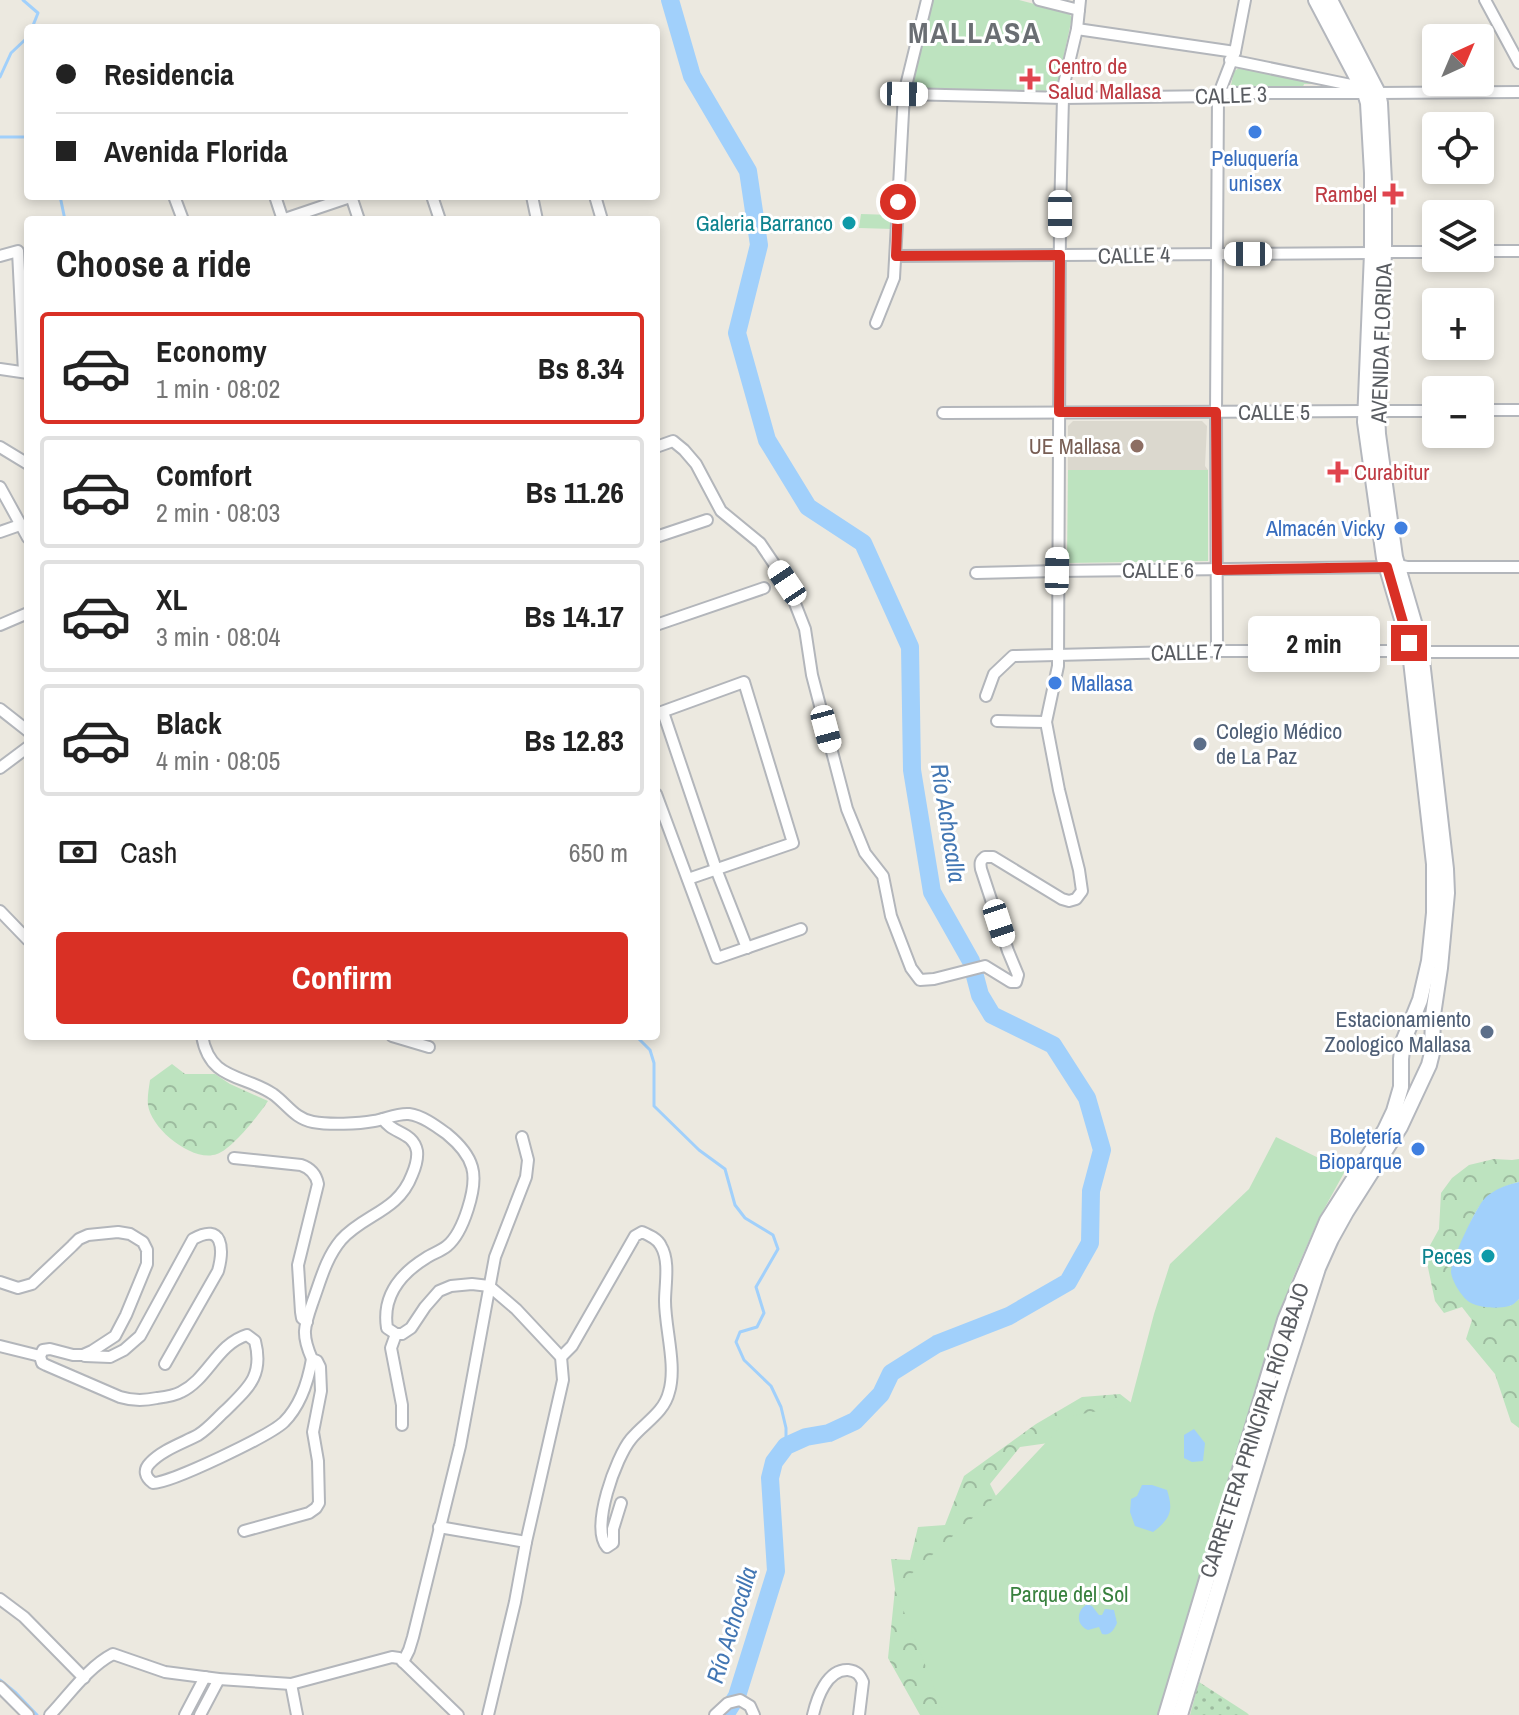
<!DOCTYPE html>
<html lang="en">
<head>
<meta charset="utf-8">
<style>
  body { margin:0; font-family:"Archivo Narrow",sans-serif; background:#f6f6f6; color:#222; height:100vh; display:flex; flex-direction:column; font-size:30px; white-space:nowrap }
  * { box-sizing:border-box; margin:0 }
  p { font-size:26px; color:#767676 }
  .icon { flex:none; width:44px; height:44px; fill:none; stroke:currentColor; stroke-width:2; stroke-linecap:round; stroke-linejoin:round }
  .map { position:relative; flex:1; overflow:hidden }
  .details { position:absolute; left:24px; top:216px; width:636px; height:824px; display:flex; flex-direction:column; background:#fff; border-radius:8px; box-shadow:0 4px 12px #0003 }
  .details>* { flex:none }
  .top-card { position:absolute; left:24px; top:24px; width:636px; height:176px; border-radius:8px; box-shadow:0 4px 12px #0003; display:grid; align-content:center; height:176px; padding:0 32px; background:#fff }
  .needle { width:52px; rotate:44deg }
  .fabs { position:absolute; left:1422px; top:24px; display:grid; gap:16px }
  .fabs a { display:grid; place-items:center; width:72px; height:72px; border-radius:8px; background:#fff; box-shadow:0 4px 12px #0003; font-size:40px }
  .end { position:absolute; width:36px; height:36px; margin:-18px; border:10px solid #d93025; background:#fff; box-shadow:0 0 0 4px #fff }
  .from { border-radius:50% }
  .bubble { position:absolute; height:56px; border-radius:8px; background:#fff; box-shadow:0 4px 12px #0003; font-size:26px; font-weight:700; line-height:56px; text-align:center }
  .car { position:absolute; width:24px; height:48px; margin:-24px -12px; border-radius:10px; box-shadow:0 0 6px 2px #0007; background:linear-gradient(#fff 24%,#345 0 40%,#fff 0 76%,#345 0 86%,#fff 0) }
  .top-card b { display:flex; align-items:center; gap:28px; height:76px; font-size:30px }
  .top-card b+b { border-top:2px solid #e0e0e0 }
  .top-card i { width:20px; height:20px; background:#222 }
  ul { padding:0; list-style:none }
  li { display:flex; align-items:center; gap:24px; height:112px; margin:0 16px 12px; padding:0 16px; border:4px solid #e0e0e0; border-radius:8px }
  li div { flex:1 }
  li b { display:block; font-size:30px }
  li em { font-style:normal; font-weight:700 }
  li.current { border-color:#d93025 }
  li>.icon { width:72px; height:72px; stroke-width:1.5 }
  h2 { padding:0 32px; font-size:36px; line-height:96px }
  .pay { display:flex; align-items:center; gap:20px; height:88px; padding:0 32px; font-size:30px }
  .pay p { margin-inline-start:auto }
  .button { display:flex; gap:16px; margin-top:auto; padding:16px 32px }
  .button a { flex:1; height:92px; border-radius:8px; background:#d93025; color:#fff; font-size:32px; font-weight:700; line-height:92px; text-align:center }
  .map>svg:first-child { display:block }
  .education { fill:#dbd8ce }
  .grass { fill:url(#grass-dots) }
  .forest { fill:url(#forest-crowns) }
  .park { fill:#bde3bf }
  .water { fill:#a1d0fb }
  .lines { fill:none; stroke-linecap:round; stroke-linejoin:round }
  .stream { stroke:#a1d0fb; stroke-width:3 }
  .river { stroke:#a1d0fb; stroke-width:18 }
  .street-casing { stroke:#b3b6bb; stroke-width:14 }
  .secondary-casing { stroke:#b4b7bd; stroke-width:18 }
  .street { stroke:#fff; stroke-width:10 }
  .secondary { stroke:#fff; stroke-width:14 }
  .route { stroke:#d93025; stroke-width:10 }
  .health-dot { fill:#e0444e; stroke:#fff; stroke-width:3 }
  .shop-dot { fill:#3f7fe0; stroke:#fff; stroke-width:3 }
  .culture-dot { fill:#0f9aa8; stroke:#fff; stroke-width:3 }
  .education-dot { fill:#8d6e63; stroke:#fff; stroke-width:3 }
  .service-dot { fill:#5c6f8a; stroke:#fff; stroke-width:3 }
  .labels { text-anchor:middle; stroke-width:6; stroke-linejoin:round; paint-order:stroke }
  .health-label { font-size:22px; fill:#be3a42; stroke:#fff; text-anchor:start }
  .street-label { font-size:22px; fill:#595c61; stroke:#fff }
  .shop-label { font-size:22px; fill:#366cbe; stroke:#fff; text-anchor:end }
  .culture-label { font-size:22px; fill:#0d838f; stroke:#fff; text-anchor:end }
  .education-label { font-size:22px; fill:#785e54; stroke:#fff; text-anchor:end }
  .service-label { font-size:22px; fill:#4e5e75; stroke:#fff; text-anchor:start }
  .park-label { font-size:22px; fill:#38813e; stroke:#fff }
  .water-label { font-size:24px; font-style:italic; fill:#4276b3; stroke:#fff }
  .district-label { font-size:30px; font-weight:bold; letter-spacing:2px; fill:#6a6e73; stroke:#fff }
</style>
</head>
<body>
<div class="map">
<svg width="1519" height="1715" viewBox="0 0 1519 1715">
  <defs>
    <pattern id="grass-dots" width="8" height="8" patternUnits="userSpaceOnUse" patternTransform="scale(2)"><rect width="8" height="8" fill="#bde3bf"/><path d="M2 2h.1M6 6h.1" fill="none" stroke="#9dbb9f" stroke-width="1.8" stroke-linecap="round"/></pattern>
    <pattern id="forest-crowns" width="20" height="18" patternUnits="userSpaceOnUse" patternTransform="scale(2)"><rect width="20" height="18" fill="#bde3bf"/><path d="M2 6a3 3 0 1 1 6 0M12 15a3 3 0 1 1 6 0" fill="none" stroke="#9dbb9f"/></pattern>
  </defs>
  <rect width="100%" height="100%" fill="#ece9e0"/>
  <path class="education" d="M 1073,421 L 1202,421 L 1207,426 L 1205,466 L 1208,470 L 1068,470 L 1068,426 Z"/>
  <path class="grass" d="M 1199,1682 L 1247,1713 L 1249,1715 L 1190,1715 Z"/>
  <g class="forest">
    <path d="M 172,1064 L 185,1074 L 215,1074 L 230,1084 L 268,1101 C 259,1115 232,1149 217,1154 C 193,1163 151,1129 148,1105 C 147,1097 149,1088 150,1080 Z"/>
    <path d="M 1494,1159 L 1512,1160 L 1519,1159 L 1519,1182 C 1481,1192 1477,1208 1462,1242 L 1510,1306 L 1519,1299 L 1519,1428 L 1511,1422 L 1495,1374 L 1466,1339 L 1472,1320 L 1462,1307 L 1444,1313 L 1435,1301 L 1427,1263 L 1428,1249 L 1439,1229 L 1441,1193 L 1452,1178 L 1469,1165 Z"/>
    <path d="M 1120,1394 L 1143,1412 L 1070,1440 L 1020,1447 L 990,1484 L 1008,1520 L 962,1715 L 920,1715 L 888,1658 L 895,1589 L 891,1559 L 910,1560 L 918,1527 L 945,1525 L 964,1476 L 1036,1424 L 1082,1397 Z"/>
  </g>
  <g class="park">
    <path d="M 932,0 L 1019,0 L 1069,13 L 1072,18 L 1056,91 L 915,88 L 912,84 Z"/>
    <path d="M 1243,66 L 1311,81 L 1313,84 L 1304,84 L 1303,87 L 1236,88 L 1231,85 L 1234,71 Z"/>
    <path d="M 861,214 L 893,215 L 893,229 L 859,228 Z"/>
    <path d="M 1068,470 L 1208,470 L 1208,561 L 1067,563 Z"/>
    <path d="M 1276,1137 L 1345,1171 L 1318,1220 L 1292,1280 L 1211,1542 L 1161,1715 L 945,1715 L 895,1589 L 989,1503 L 1071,1416 L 1130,1405 L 1154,1314 L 1170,1264 L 1249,1189 Z"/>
  </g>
  <g class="water">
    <path d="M 1519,1182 L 1519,1299 C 1516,1302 1512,1306 1509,1306 C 1499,1309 1480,1308 1471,1303 C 1463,1299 1452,1282 1451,1272 C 1451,1260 1476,1207 1485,1198 C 1495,1189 1506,1185 1519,1182 Z"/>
    <path d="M 1194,1429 L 1205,1443 L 1203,1461 L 1192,1462 L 1184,1458 L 1184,1435 Z"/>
    <path d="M 1142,1485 L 1152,1485 L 1167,1490 C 1174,1511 1170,1519 1153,1532 L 1135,1526 L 1130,1512 L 1131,1499 L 1137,1496 Z"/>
    <path d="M 1087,1604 L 1092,1606 L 1099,1615 L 1102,1615 L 1105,1609 L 1114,1610 L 1117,1623 C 1114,1630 1110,1636 1102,1634 L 1099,1627 L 1088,1630 C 1076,1625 1076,1611 1087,1604 Z"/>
  </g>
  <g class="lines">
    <g class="stream">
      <path d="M 23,0 L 38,13 L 32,28"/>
      <path d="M 0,77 L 11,53 L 28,37"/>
      <path d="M 0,137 L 28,137"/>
      <path d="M 60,196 L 65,220"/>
      <path d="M 636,1036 L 650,1050 L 654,1063 L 654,1106 L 699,1150 L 725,1169 L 735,1205 L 745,1218 L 773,1235 L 778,1249 L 756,1287 L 764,1313 L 757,1327 L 740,1332 L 736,1342 L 744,1360 L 771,1386 L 781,1407 L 786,1428 L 786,1446"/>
      <path d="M 0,1680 L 16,1693 L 37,1715"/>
    </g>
    <path class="river" d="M 670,0 L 692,76 L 748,171 L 759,245 L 737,333 L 767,440 L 808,507 L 863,543 L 910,647 L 912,770 L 932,892 L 971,961 L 980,995 L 992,1015 L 1053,1045 L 1087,1098 L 1102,1150 L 1091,1191 L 1090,1243 L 1068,1282 L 1009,1316 L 937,1344 L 891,1373 L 881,1394 L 855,1421 L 829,1433 L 806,1437 L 786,1446 L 774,1462 L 770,1478 L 776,1571 L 737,1696 L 725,1715"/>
    <g class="street-casing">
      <g id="street">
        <path d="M 1039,0 L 1079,10"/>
        <path d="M 1485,0 L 1519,63"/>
        <path d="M 1077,29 L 1235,52"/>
        <path d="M 1230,60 L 1351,85 L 1361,90"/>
        <path d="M 1378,93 L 1519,92"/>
        <path d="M 904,94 L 1063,98 L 1218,96 L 1230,93 L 1365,93"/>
        <path d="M 174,196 L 183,220"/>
        <path d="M 275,196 L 283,220"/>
        <path d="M 351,196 L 359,220"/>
        <path d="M 432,196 L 440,220"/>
        <path d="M 532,196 L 537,220"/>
        <path d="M 595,196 L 602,220"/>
        <path d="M 282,220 L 353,196"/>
        <path d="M 1480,251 L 1519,251"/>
        <path d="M 1384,252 L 1436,252"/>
        <path d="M 0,256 L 18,251 L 24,372"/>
        <path d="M 896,256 L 1372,253"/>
        <path d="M 876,323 L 894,278 L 904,94 L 927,0"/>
        <path d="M 0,369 L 28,373"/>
        <path d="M 1480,410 L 1519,410"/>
        <path d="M 1377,411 L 1436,411"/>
        <path d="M 943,413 L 1365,411"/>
        <path d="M 0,447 L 28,464"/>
        <path d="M 656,447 L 673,441 L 684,450 L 696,464 L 721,511 L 760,543 L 787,583 L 805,629 L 812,675 L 847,809 L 865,853 L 883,876 L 891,916 L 911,968 L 920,980 L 934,979 L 985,966 L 1011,982 L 1016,982 L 1018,975 L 1008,951 L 981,869 C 980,863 980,861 985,857 L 993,857 L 1062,899 L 1069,901 L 1076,899 L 1082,891 L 1079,870 L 1059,790 L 1046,722 L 1058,666 L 1060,214 L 1063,98 L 1063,88 L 1077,29 L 1080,0"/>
        <path d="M 0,487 L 28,538"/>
        <path d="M 0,532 L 20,525"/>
        <path d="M 656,537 L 707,520"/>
        <path d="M 1398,565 L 1407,567 L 1519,567"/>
        <path d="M 976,573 L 1057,571 L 1387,567"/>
        <path d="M 0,625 L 28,613"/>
        <path d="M 656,625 L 764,588"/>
        <path d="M 1217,651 L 1216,412 L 1218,96 L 1235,52 L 1245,0"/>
        <path d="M 1420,652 L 1519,652"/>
        <path d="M 986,696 L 994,674 L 1013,656 L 1217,651 L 1410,651"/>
        <path d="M 0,709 L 28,731"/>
        <path d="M 663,712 L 716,869 L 747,948"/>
        <path d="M 656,714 L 744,682 L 793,843 L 688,879"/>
        <path d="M 997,721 L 1046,722"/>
        <path d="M 0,768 L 28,747"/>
        <path d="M 656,794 L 717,958 L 801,929"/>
        <path d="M 0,911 L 28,940"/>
        <path d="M 202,1036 C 210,1081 243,1074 273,1094 C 287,1104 295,1119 313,1122 C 329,1125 358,1124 374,1121 C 386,1119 397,1113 409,1114 C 423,1116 436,1126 447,1134 C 458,1143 468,1153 472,1167 C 478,1187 463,1233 447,1246 C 441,1251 432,1254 426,1258 C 400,1274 382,1296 387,1328 L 396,1334 L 402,1334 L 411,1328 L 425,1307 L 439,1291 L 451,1286 L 472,1284 L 489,1286 L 516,1309 L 561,1357 L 563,1380 L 526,1542 L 515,1602 L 488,1715"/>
        <path d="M 392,1036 L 429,1047"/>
        <path d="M 234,1158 L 301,1165 C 310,1168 316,1174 318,1184 L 298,1265 L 301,1312 L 302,1318 L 307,1322"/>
        <path d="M 0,1282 L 18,1288 L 32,1284 L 72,1246 L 79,1239 L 88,1235 L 118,1232 L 130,1234 L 143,1242 L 147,1250 L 147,1264 L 126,1315 L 115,1336 L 92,1351 L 83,1355 L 73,1355 L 50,1349 L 43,1350 L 40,1356 L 42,1363 L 46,1365 L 120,1397 C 133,1401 143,1401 157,1398 C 165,1397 174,1396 181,1392 C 208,1379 217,1344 247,1335 L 255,1341 C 264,1376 248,1388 226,1410 C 217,1418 209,1428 198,1435 C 183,1443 162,1450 150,1463 C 143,1470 145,1477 153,1483 C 171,1483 269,1436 284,1422 C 301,1405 308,1382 312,1359"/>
        <path d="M 396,1334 L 391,1348 L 402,1405 L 402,1425"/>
        <path d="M 0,1346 L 40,1356"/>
        <path d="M 85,1356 L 110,1357 L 124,1350 L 140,1336 L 193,1239 C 223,1222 224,1249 218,1271 L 165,1364"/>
        <path d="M 561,1357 L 572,1346 L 635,1236 L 642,1232 C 649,1235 658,1239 661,1246 C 670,1261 665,1285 665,1301 C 665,1328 677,1366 669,1392 C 664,1413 644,1423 631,1439 C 616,1457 590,1528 607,1547 L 613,1543 L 613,1529 L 621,1503"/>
        <path d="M 439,1527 L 526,1542"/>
        <path d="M 244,1531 L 309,1513 L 316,1508 L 319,1503 L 318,1461 L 313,1432 L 321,1391 L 320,1367 L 317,1361 L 312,1359 C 301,1334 304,1327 313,1301 C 321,1279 326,1258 341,1240 C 364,1214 398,1212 412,1175 C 415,1168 418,1159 417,1151 C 413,1131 392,1134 383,1119"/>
        <path d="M 0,1599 L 24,1617 L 84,1678"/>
        <path d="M 403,1662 L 409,1650 L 413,1637 L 460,1446 L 495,1257 L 526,1177 L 528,1160 L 522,1137"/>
        <path d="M 291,1684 L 297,1715"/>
        <path d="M 0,1687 L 28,1715"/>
        <path d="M 50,1715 C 69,1695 88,1667 113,1654 L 165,1672 L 219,1679 L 291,1684 L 392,1657 L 399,1658 L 458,1715"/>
        <path d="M 185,1715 L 205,1677"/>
        <path d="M 200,1715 L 219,1679"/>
        <path d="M 715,1715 L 728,1703 L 740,1700 L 750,1706 L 754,1715"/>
        <path d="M 813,1715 C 817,1698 827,1669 848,1670 C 857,1671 860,1675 863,1682 L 859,1715"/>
      </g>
    </g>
    <g class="secondary-casing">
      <g id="secondary">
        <path d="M 1166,1715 L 1285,1320 L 1327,1221 L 1385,1130 L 1394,1111 L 1401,1087 L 1401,1059 L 1403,1042 L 1420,1000 L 1429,961 L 1434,913 L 1434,864 L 1409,643 L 1384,558 L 1365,422 L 1372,253 L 1372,173 L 1368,103 L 1365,93 L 1316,0"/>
        <path d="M 1180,1715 L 1278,1393 L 1318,1268 L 1331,1239 L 1346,1212 L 1400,1127 L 1429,1065 L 1432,1053 L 1433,1015 L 1440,968 L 1447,893 L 1446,869 L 1420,643 L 1395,557 L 1378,434 L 1377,411 L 1384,252 L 1384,182 L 1380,103 L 1378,93 L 1330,0"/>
      </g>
    </g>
    <use href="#street" class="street"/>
    <use href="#secondary" class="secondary"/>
  </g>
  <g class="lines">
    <path class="route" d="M 898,202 L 896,256 L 1060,255 L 1059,412 L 1216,412 L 1217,570 L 1387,567 L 1409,643"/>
  </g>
  <g class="health-dot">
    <path d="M1026 67h8v8h8v8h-8v8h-8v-8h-8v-8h8z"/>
    <path d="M1389 182h8v8h8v8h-8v8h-8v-8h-8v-8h8z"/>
    <path d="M1334 460h8v8h8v8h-8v8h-8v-8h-8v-8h8z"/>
  </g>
  <g class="shop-dot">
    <circle cx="1255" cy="132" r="8"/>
    <circle cx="1401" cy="528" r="8"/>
    <circle cx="1055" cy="683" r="8"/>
    <circle cx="1418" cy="1149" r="8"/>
  </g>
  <g class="culture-dot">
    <circle cx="849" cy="223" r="8"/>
    <circle cx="1488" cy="1256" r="8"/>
  </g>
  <circle class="education-dot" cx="1137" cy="446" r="8"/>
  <g class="service-dot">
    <circle cx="1200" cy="744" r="8"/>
    <circle cx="1487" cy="1032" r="8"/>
  </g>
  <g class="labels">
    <g class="health-label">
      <text x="1048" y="74">Centro de<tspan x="1048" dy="25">Salud Mallasa</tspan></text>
      <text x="1377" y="202" text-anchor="end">Rambel</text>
      <text x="1354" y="480">Curabitur</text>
    </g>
    <g class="street-label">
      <text transform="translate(1231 95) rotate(-2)" y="8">CALLE 3</text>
      <text transform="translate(1134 255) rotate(-1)" y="8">CALLE 4</text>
      <text transform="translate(1381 343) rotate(-88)" y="8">AVENIDA FLORIDA</text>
      <text x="1274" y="420">CALLE 5</text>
      <text x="1158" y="578">CALLE 6</text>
      <text transform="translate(1187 652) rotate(-1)" y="8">CALLE 7</text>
      <text transform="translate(1254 1430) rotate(-72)" y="8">CARRETERA PRINCIPAL RÍO ABAJO</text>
    </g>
    <g class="shop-label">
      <text x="1255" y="166" text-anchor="middle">Peluquería<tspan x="1255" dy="25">unisex</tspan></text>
      <text x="1385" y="536">Almacén Vicky</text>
      <text x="1071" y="691" text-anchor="start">Mallasa</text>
      <text x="1402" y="1144">Boletería<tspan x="1402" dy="25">Bioparque</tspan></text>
    </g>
    <g class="culture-label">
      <text x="833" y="231">Galeria Barranco</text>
      <text x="1472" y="1264">Peces</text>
    </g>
    <g class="education-label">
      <text x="1121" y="454">UE Mallasa</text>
    </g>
    <g class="service-label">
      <text x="1216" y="739">Colegio Médico<tspan x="1216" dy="25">de La Paz</tspan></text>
      <text x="1471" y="1027" text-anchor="end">Estacionamiento<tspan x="1471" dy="25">Zoologico Mallasa</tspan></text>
    </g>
    <g class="park-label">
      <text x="1069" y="1602">Parque del Sol</text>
    </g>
    <g class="water-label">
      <text transform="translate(948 823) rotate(81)" y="8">Río Achocalla</text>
      <text transform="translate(732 1625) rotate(-73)" y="8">Río Achocalla</text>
    </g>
    <g class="district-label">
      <text x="975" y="43">MALLASA</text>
    </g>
  </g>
</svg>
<div class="fabs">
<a><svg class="needle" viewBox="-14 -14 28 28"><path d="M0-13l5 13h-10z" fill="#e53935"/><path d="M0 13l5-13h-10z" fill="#767676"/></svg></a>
<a><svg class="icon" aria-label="locate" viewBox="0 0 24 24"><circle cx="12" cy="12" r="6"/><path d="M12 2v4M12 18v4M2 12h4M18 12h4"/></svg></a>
<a><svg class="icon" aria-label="layers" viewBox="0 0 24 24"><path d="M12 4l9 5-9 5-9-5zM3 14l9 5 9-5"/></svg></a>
<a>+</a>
<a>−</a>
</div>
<i class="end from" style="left:898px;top:202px"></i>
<i class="end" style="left:1409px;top:643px"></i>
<div class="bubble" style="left:1248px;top:616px;width:132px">2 min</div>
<i class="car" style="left:904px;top:94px;rotate:91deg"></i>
<i class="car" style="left:1060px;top:214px;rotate:180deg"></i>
<i class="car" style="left:1248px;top:254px;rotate:270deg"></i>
<i class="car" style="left:1057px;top:571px;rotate:1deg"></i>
<i class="car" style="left:787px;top:583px;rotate:326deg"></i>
<i class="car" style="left:826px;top:729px;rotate:165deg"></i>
<i class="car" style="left:999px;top:923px;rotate:162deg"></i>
<div class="top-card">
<b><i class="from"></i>Residencia</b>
<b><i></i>Avenida Florida</b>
</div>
<section class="details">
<h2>Choose a ride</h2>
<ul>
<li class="current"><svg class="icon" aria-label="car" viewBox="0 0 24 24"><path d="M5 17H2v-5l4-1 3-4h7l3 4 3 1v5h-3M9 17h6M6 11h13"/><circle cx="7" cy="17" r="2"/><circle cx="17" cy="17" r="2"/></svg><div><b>Economy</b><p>1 min · 08:02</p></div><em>Bs 8.34</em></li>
<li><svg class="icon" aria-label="car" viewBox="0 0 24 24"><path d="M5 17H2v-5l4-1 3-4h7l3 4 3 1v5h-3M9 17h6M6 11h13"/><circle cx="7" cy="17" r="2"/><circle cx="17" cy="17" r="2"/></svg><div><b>Comfort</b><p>2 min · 08:03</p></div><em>Bs 11.26</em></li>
<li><svg class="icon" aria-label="car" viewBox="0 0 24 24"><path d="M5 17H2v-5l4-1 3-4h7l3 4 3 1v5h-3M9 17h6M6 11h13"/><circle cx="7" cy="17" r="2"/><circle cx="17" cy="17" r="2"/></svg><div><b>XL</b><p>3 min · 08:04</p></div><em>Bs 14.17</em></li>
<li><svg class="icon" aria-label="car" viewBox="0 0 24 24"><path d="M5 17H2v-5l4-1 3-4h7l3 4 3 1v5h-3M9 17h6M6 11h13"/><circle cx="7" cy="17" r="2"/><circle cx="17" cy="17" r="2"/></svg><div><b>Black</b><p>4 min · 08:05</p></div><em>Bs 12.83</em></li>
</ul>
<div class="pay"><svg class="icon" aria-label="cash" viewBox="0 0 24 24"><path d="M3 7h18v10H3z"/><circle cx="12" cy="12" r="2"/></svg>Cash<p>650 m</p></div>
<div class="button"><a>Confirm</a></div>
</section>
</div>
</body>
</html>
